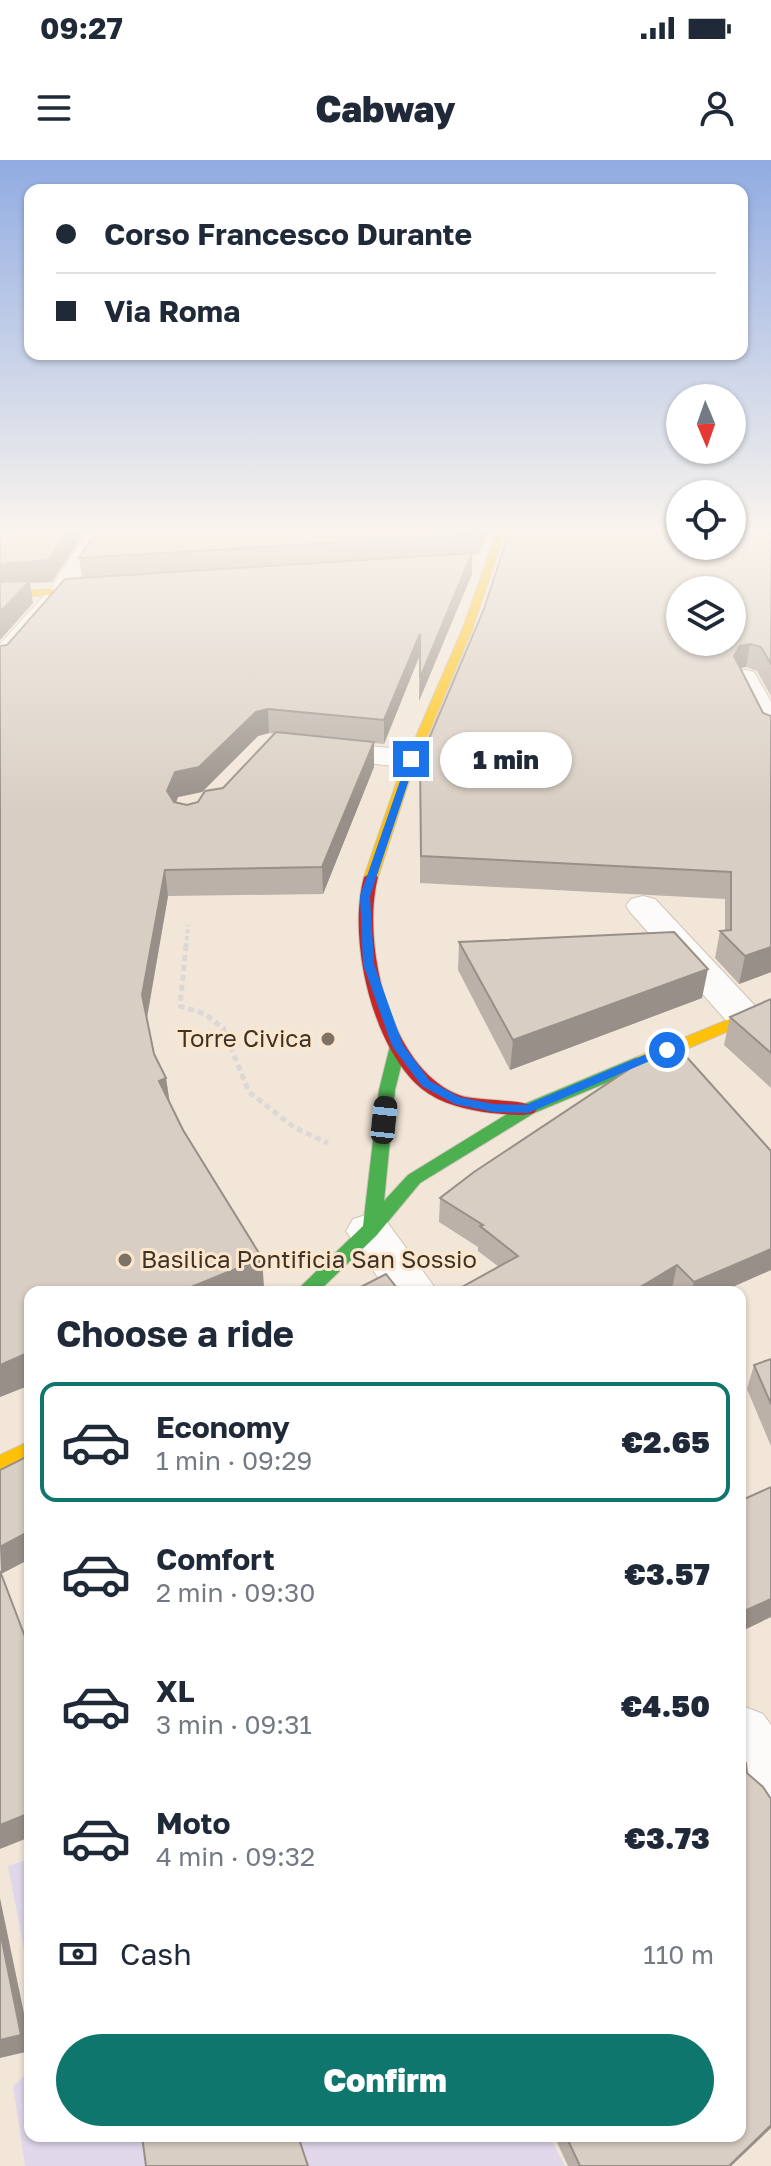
<!DOCTYPE html>
<html lang="en">
<head>
<meta charset="utf-8">
<style>
  body { margin:0; font-family:"Golos Text",sans-serif; background:#f6f6f7; color:#1f2937; height:100vh; display:flex; flex-direction:column; font-size:30px; white-space:nowrap }
  * { box-sizing:border-box; margin:0 }
  p { font-size:26px; color:#747a83 }
  .icon { flex:none; width:44px; height:44px; fill:none; stroke:currentColor; stroke-width:2; stroke-linecap:round; stroke-linejoin:round }
  .map { position:relative; flex:1; overflow:hidden }
  .drawer { position:absolute; left:24px; top:1126px; width:722px; height:856px; display:flex; flex-direction:column; background:#fff; border-radius:16px; box-shadow:0 2px 6px #0004 }
  .drawer>* { flex:none }
  .guide { position:absolute; left:24px; top:24px; width:724px; height:176px; border-radius:16px; box-shadow:0 2px 6px #0004; display:grid; align-content:center; height:176px; padding:0 32px; background:#fff }
  .needle { width:52px; rotate:178deg }
  .fabs { position:absolute; left:666px; top:224px; display:grid; gap:16px }
  .fabs a { display:grid; place-items:center; width:80px; height:80px; border-radius:50%; background:#fff; box-shadow:0 2px 6px #0004; font-size:40px }
  .end { position:absolute; width:36px; height:36px; margin:-18px; border:10px solid #1a73e8; background:#fff; box-shadow:0 0 0 4px #fff }
  .from { border-radius:50% }
  .bubble { position:absolute; height:56px; border-radius:28px; background:#fff; box-shadow:0 2px 6px #0004; font-size:26px; font-weight:800; line-height:56px; text-align:center }
  .car { position:absolute; width:24px; height:48px; margin:-24px -12px; border-radius:10px; box-shadow:0 0 6px 2px #0007; background:linear-gradient(#222 24%,#8ab4d8 0 40%,#222 0 76%,#8ab4d8 0 86%,#222 0) }
  .guide b { display:flex; align-items:center; gap:28px; height:76px; font-size:30px }
  .guide b+b { border-top:2px solid #e0e1e3 }
  .guide i { width:20px; height:20px; background:#1f2937 }
  ul { padding:0; list-style:none }
  li { display:flex; align-items:center; gap:24px; height:120px; margin:0 16px 12px; padding:0 16px; border:4px solid transparent; border-radius:16px }
  li div { flex:1 }
  li b { display:block; font-size:30px }
  li em { font-style:normal; font-weight:800 }
  li.current { border-color:#0f766e }
  li>.icon { width:72px; height:72px; stroke-width:1.5 }
  h2 { padding:0 32px; font-size:36px; line-height:96px }
  .pay { display:flex; align-items:center; gap:20px; height:88px; padding:0 32px; font-size:30px }
  .pay p { margin-inline-start:auto }
  .primary-button { display:flex; gap:16px; margin-top:auto; padding:16px 32px }
  .primary-button a { flex:1; height:92px; border-radius:48px; background:#0f766e; color:#fff; font-size:32px; font-weight:800; line-height:92px; text-align:center }
  .status { display:flex; justify-content:space-between; align-items:center; height:56px; padding:0 40px; background:#fff; direction:ltr }
  .status svg { height:22px; fill:currentColor }
  header { display:flex; justify-content:space-between; align-items:center; height:104px; padding:0 32px; background:#fff; font-size:36px; font-weight:800 }
  .map>svg:first-child { display:block }
  .green { fill:#e0d7eb }
  .lines { fill:none; stroke-linecap:round; stroke-linejoin:round }
  .street-casing { stroke:#cfc4b8; stroke-width:2 }
  .fast-casing { stroke:#cfc4b8; stroke-width:2 }
  .slow-casing { stroke:#cfc4b8; stroke-width:2 }
  .jam-casing { stroke:#cfc4b8; stroke-width:2 }
  .path-far1 { stroke:#dcd8d5; stroke-width:4; stroke-dasharray:4 3; stroke-linecap:butt }
  .path { stroke:#dcd8d5; stroke-width:5; stroke-dasharray:6 4; stroke-linecap:butt }
  .street { fill:#fdfbf9; fill-rule:evenodd }
  .fast { fill:#4caf50; fill-rule:evenodd }
  .slow { fill:#ffc107; fill-rule:evenodd }
  .jam { fill:#c62828; fill-rule:evenodd }
  .wall { fill:#bbb1a8; fill-rule:evenodd }
  .shaded-wall { fill:#989088 }
  .building { fill:#d9cec3; stroke:#989088; stroke-width:2; fill-rule:evenodd }
  .route { fill:#1a73e8 }
  .poi-dot { fill:#7c7265; stroke:#fce7ce; stroke-width:3 }
  .labels { text-anchor:middle; stroke-width:6; stroke-linejoin:round; paint-order:stroke }
  .poi-label { font-size:24px; fill:#3d3327; stroke:#fce7ce; text-anchor:end }
</style>
</head>
<body>
<div class="status"><b>09:27</b><svg viewBox="0 0 49 12"><path d="M0 12V9h3v3zM5 12V6h3v6zM10 12V3h3v9zM15 12V0h3v12zM26 1h20v11H26zM47 4h2v5h-2z"/></svg></div>
<header><svg class="icon" aria-label="menu" viewBox="0 0 24 24"><path d="M4 6h16M4 12h16M4 18h16"/></svg>Cabway<svg class="icon" aria-label="person" viewBox="0 0 24 24"><circle cx="12" cy="8" r="4"/><path d="M4 21q1-7 8-7t8 7"/></svg></header>
<div class="map">
<svg width="771" height="2006" viewBox="0 0 771 2006">
  <rect width="100%" height="100%" fill="#f2e6d8"/>
  <g class="green">
    <path d="M 30,1699 L 30,1820 L 8,1706 Z"/>
    <path d="M 30,1911 L 30,1976 L 549,1976 L 565,2006 L 25,2006 L 13,1926 Z"/>
  </g>
  <g class="lines">
    <g class="street-casing">
      <g id="street">
        <path d="M 89,369 L 111,369 L 68,437 L 9,506 L 0,508 L 0,484 L 51,428 Z"/>
        <path d="M 745,510 L 754,512 L 771,542 L 771,579 L 761,576 L 757,570 L 732,518 L 736,512 Z"/>
        <path d="M 316,581 L 411,590 L 421,593 L 426,599 L 421,605 L 411,608 L 306,596 L 301,590 L 306,584 Z"/>
        <path d="M 643,736 L 655,739 L 758,849 L 763,857 L 758,865 L 744,869 L 730,865 L 631,753 L 626,746 L 631,739 Z"/>
        <path d="M 369,1054 L 385,1059 L 438,1132 L 388,1132 L 346,1071 L 353,1059 Z"/>
        <path d="M 740,1545 L 763,1554 L 771,1565 L 771,1652 L 748,1642 L 740,1632 Z"/>
      </g>
    </g>
    <g class="fast-casing">
      <path id="fast" d="M 398,881 L 406,886 L 395,930 L 384,1041 L 408,1015 L 522,945 L 637,897 L 643,896 L 651,901 L 649,905 L 534,953 L 420,1023 L 376,1076 L 318,1132 L 295,1132 L 363,1066 L 379,930 L 390,886 Z"/>
    </g>
    <g class="slow-casing">
      <g id="slow">
        <path d="M 498,369 L 506,369 L 472,470 L 410,618 L 378,717 L 371,721 L 366,720 L 364,717 L 398,618 L 462,470 Z"/>
        <path d="M 116,426 L 116,430 L 113,431 L 0,438 L 0,432 Z"/>
        <path d="M 771,842 L 771,853 L 649,905 L 643,906 L 635,901 L 637,897 Z"/>
        <path d="M 30,1281 L 30,1301 L 0,1316 L 0,1295 Z"/>
      </g>
    </g>
    <g class="jam-casing">
      <path id="jam" d="M 371,713 L 378,717 C 361,783 389,908 459,935 C 477,942 527,938 537,949 L 534,953 C 521,957 505,954 491,953 C 467,950 441,944 422,929 C 372,888 347,778 364,717 Z"/>
    </g>
    <path class="path-far1" d="M 186,787 L 188,765"/>
    <path class="path" d="M 186,785 L 180,846 L 205,854 L 223,868 L 249,932 L 295,968 L 328,983"/>
    <use href="#street" class="street"/>
    <use href="#fast" class="fast"/>
    <use href="#slow" class="slow"/>
    <use href="#jam" class="jam"/>
  </g>
  <g class="wall">
    <path d="M 98,369 L 488,369 L 479,394 L 472,395 L 472,414 L 419,541 L 419,497 L 384,584 L 374,583 L 374,607 L 323,734 L 168,736 L 147,859 L 154,894 L 166,918 L 170,943 L 264,1127 L 253,1132 L 30,1132 L 30,1225 L 0,1237 L 0,486 L 7,485 L 82,418 L 79,398 ZM 269,573 L 275,574 L 223,628 L 198,642 L 187,645 L 176,643 L 178,637 L 202,632 L 258,576 Z"/>
    <path d="M 771,369 L 771,536 L 757,511 L 746,507 L 740,508 L 763,553 L 771,556 L 771,812 L 739,824 L 715,798 L 720,771 L 725,771 L 725,739 L 420,723 L 420,600 L 484,449 Z"/>
    <path d="M 459,782 L 702,838 L 510,910 L 458,810 Z"/>
    <path d="M 771,839 L 771,928 L 724,885 L 730,857 Z"/>
    <path d="M 771,991 L 771,1110 L 721,1132 L 675,1132 L 672,1129 L 667,1132 L 453,1132 L 499,1107 L 478,1091 L 478,1087 L 439,1062 L 440,1038 Z"/>
    <path d="M 771,1199 L 771,1286 L 747,1229 L 754,1205 Z"/>
    <path d="M 747,1613 L 771,1639 L 771,1968 L 731,2006 L 568,2006 L 554,1976 L 740,1976 Z"/>
  </g>
  <g class="shaded-wall">
    <path d="M 70,369 L 87,369 L 52,422 L 30,423 L 33,443 L 0,480 L 0,404 Z"/>
    <path d="M 482,369 L 488,369 L 479,394 L 480,374 Z"/>
    <path d="M 472,393 L 472,414 L 419,541 L 420,518 Z"/>
    <path d="M 420,474 L 419,497 L 384,584 L 384,560 Z"/>
    <path d="M 750,484 L 746,507 L 735,509 L 734,496 L 740,486 Z"/>
    <path d="M 268,549 L 269,573 L 258,576 L 202,632 L 178,637 L 170,657 L 167,631 L 175,612 L 256,552 Z"/>
    <path d="M 374,582 L 374,607 L 323,734 L 322,707 Z"/>
    <path d="M 165,710 L 168,736 L 146,862 L 142,835 Z"/>
    <path d="M 771,787 L 771,812 L 739,824 L 745,796 Z"/>
    <path d="M 708,809 L 702,838 L 510,910 L 513,880 Z"/>
    <path d="M 166,918 L 170,946 L 159,921 Z"/>
    <path d="M 771,1089 L 771,1110 L 721,1132 L 691,1132 L 694,1122 Z"/>
    <path d="M 262,1098 L 264,1127 L 253,1132 L 179,1132 Z"/>
    <path d="M 677,1105 L 672,1129 L 667,1132 L 632,1132 Z"/>
    <path d="M 30,1192 L 30,1225 L 0,1237 L 0,1205 Z"/>
    <path d="M 30,1371 L 30,1399 L 1,1414 L 0,1387 Z"/>
    <path d="M 771,1439 L 771,1457 L 740,1472 L 740,1453 Z"/>
    <path d="M 30,1653 L 30,1677 L 0,1689 L 0,1665 Z"/>
    <path d="M 0,1738 L 30,1882 L 30,1891 L 0,1898 Z"/>
    <path d="M 771,1965 L 771,1968 L 731,2006 L 729,2006 Z"/>
  </g>
  <g class="building">
    <path d="M 0,369 L 70,369 L 48,400 L 0,404 Z"/>
    <path d="M 98,369 L 482,369 L 480,374 L 79,398 Z"/>
    <path d="M 510,369 L 680,369 L 680,386 L 732,386 L 732,369 L 771,369 L 771,504 L 761,487 L 750,484 L 740,486 L 734,496 L 763,553 L 771,556 L 771,787 L 745,796 L 720,771 L 731,770 L 731,712 L 421,696 L 420,600 L 484,449 ZM 680,430 L 732,430 L 732,482 L 680,482 Z"/>
    <path d="M 472,393 L 420,518 L 420,474 L 384,560 L 268,549 L 256,552 L 199,607 L 175,612 L 167,631 L 174,642 L 187,645 L 198,642 L 205,631 L 223,628 L 276,572 L 374,582 L 322,707 L 165,710 L 142,835 L 154,894 L 166,918 L 159,921 L 183,970 L 262,1098 L 179,1132 L 30,1132 L 30,1192 L 0,1205 L 0,486 L 7,485 L 65,419 Z"/>
    <path d="M 30,421 L 0,452 L 0,422 Z"/>
    <path d="M 674,772 L 708,809 L 513,880 L 459,782 Z"/>
    <path d="M 771,839 L 771,893 L 730,857 Z"/>
    <path d="M 675,884 L 771,991 L 771,1089 L 694,1122 L 677,1105 L 632,1132 L 453,1132 L 518,1096 L 480,1066 L 483,1065 L 440,1038 L 474,1012 L 655,892 Z"/>
    <path d="M 386,1114 L 400,1132 L 351,1132 Z"/>
    <path d="M 771,1199 L 771,1244 L 754,1205 Z"/>
    <path d="M 30,1295 L 30,1371 L 0,1387 L 0,1310 Z"/>
    <path d="M 771,1327 L 771,1439 L 740,1453 L 740,1341 Z"/>
    <path d="M 0,1411 L 30,1490 L 30,1653 L 0,1665 Z"/>
    <path d="M 740,1594 L 746,1603 L 747,1613 L 763,1627 L 771,1639 L 771,1965 L 729,2006 L 580,2006 L 566,1976 L 740,1976 Z"/>
    <path d="M 0,1771 L 21,1875 L 0,1880 Z"/>
    <path d="M 142,1976 L 298,1976 L 308,2006 L 146,2006 Z"/>
  </g>
  <linearGradient id="sky" x2="0" y2="1"><stop stop-color="#91ace2"/><stop offset="0.57" stop-color="#f9f4ed"/><stop offset="1" stop-color="#f9f4ed" stop-opacity="0"/></linearGradient>
  <rect width="771" height="650" fill="url(#sky)"/>
  <path class="route" d="M 408,598 L 416,599 L 370,736 L 374,804 L 403,885 L 430,921 L 459,937 L 493,944 L 526,945 L 663,887 L 671,887 L 671,892 L 528,953 L 493,952 L 455,944 L 422,926 L 392,886 L 363,804 L 360,736 Z"/>
  <g class="poi-dot">
    <circle cx="328" cy="879" r="8"/>
    <circle cx="125" cy="1100" r="8"/>
  </g>
  <g class="labels">
    <g class="poi-label">
      <text x="312" y="887">Torre Civica</text>
      <text x="141" y="1108" text-anchor="start">Basilica Pontificia San Sossio</text>
    </g>
  </g>
</svg>
<div class="fabs">
<a><svg class="needle" viewBox="-14 -14 28 28"><path d="M0-13l5 13h-10z" fill="#e53935"/><path d="M0 13l5-13h-10z" fill="#747a83"/></svg></a>
<a><svg class="icon" aria-label="locate" viewBox="0 0 24 24"><circle cx="12" cy="12" r="6"/><path d="M12 2v4M12 18v4M2 12h4M18 12h4"/></svg></a>
<a><svg class="icon" aria-label="layers" viewBox="0 0 24 24"><path d="M12 4l9 5-9 5-9-5zM3 14l9 5 9-5"/></svg></a>
</div>
<i class="end from" style="left:667px;top:890px"></i>
<i class="end" style="left:411px;top:599px"></i>
<div class="bubble" style="left:440px;top:572px;width:132px">1 min</div>
<i class="car" style="left:384px;top:960px;rotate:6deg"></i>
<div class="guide">
<b><i class="from"></i>Corso Francesco Durante</b>
<b><i></i>Via Roma</b>
</div>
<section class="drawer">
<h2>Choose a ride</h2>
<ul>
<li class="current"><svg class="icon" aria-label="car" viewBox="0 0 24 24"><path d="M5 17H2v-5l4-1 3-4h7l3 4 3 1v5h-3M9 17h6M6 11h13"/><circle cx="7" cy="17" r="2"/><circle cx="17" cy="17" r="2"/></svg><div><b>Economy</b><p>1 min · 09:29</p></div><em>€2.65</em></li>
<li><svg class="icon" aria-label="car" viewBox="0 0 24 24"><path d="M5 17H2v-5l4-1 3-4h7l3 4 3 1v5h-3M9 17h6M6 11h13"/><circle cx="7" cy="17" r="2"/><circle cx="17" cy="17" r="2"/></svg><div><b>Comfort</b><p>2 min · 09:30</p></div><em>€3.57</em></li>
<li><svg class="icon" aria-label="car" viewBox="0 0 24 24"><path d="M5 17H2v-5l4-1 3-4h7l3 4 3 1v5h-3M9 17h6M6 11h13"/><circle cx="7" cy="17" r="2"/><circle cx="17" cy="17" r="2"/></svg><div><b>XL</b><p>3 min · 09:31</p></div><em>€4.50</em></li>
<li><svg class="icon" aria-label="car" viewBox="0 0 24 24"><path d="M5 17H2v-5l4-1 3-4h7l3 4 3 1v5h-3M9 17h6M6 11h13"/><circle cx="7" cy="17" r="2"/><circle cx="17" cy="17" r="2"/></svg><div><b>Moto</b><p>4 min · 09:32</p></div><em>€3.73</em></li>
</ul>
<div class="pay"><svg class="icon" aria-label="cash" viewBox="0 0 24 24"><path d="M3 7h18v10H3z"/><circle cx="12" cy="12" r="2"/></svg>Cash<p>110 m</p></div>
<div class="primary-button"><a>Confirm</a></div>
</section>
</div>
</body>
</html>
